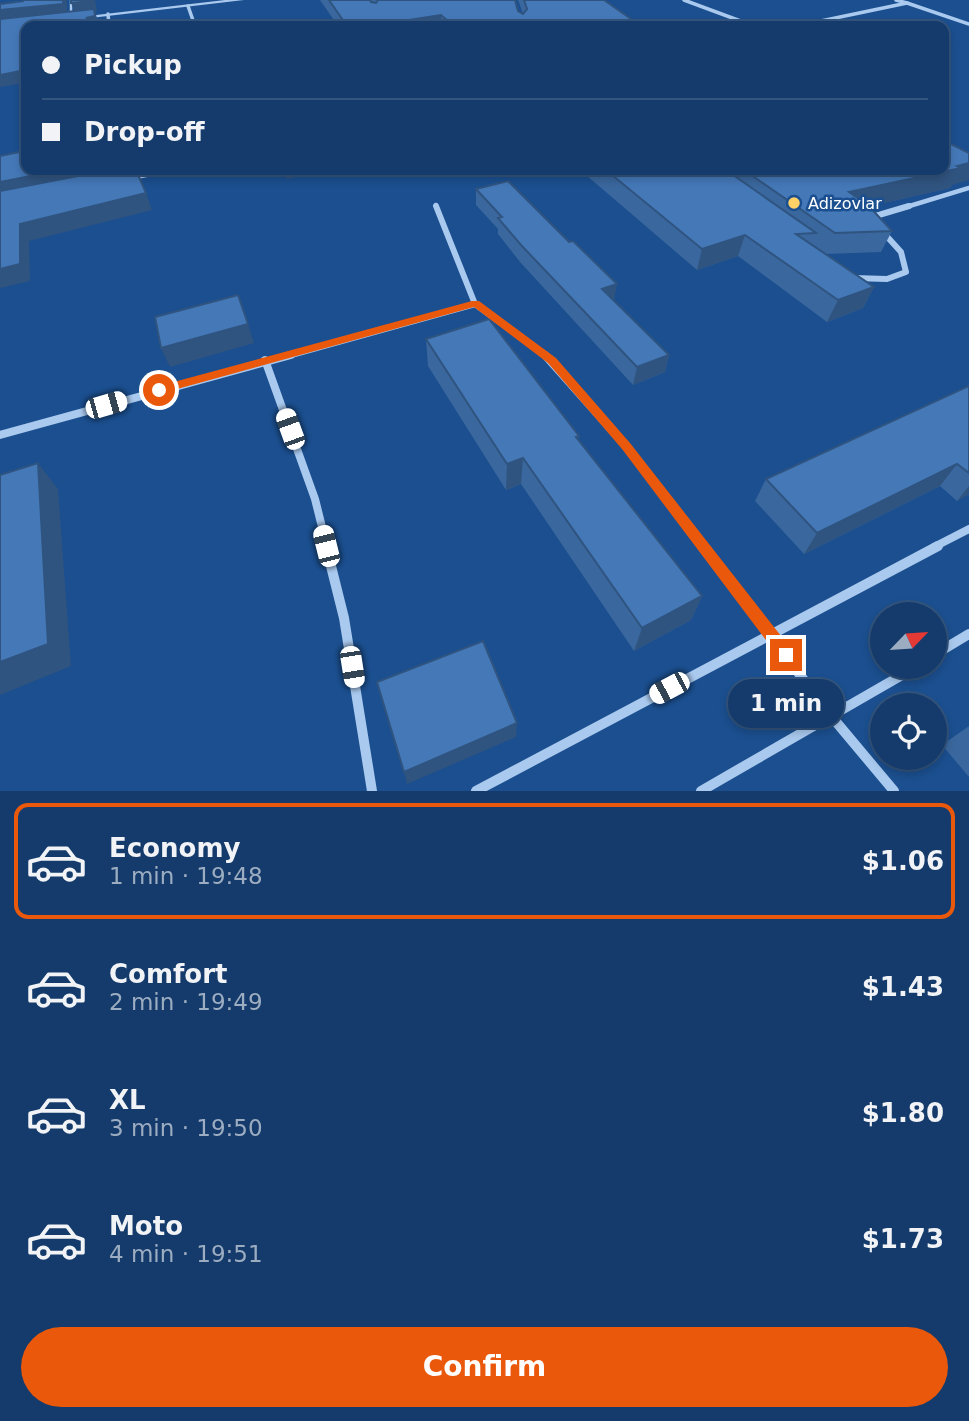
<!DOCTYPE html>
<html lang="en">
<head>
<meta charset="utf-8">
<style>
  body { margin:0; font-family:"DejaVu Sans",sans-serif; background:#214673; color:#f1f3f6; height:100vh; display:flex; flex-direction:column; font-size:26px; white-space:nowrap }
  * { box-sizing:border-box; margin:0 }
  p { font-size:23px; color:#9dadc1 }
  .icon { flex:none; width:38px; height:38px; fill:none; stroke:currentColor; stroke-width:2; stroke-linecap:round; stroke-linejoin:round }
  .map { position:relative; height:791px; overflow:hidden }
  .side { display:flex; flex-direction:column; background:#143b6b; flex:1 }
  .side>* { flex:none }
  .top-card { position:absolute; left:21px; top:21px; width:928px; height:154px; border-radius:14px; box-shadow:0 4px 10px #0003,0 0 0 2px #33557e; display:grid; align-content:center; height:154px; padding:0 21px; background:#143b6b }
  .needle { width:46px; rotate:65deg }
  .buttons { position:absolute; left:870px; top:602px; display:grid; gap:14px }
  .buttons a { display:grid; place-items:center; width:77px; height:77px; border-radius:50%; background:#143b6b; box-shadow:0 4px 10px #0003,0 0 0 2px #33557e; font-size:35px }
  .end { position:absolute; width:32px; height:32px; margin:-16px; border:9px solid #ea580c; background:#fff; box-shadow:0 0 0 4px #fff }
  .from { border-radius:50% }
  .bubble { position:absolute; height:49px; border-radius:24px; background:#143b6b; box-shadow:0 4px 10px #0003,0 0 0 2px #33557e; font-size:23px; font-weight:700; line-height:49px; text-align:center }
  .car { position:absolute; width:21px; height:42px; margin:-21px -10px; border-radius:9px; box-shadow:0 0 5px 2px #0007; background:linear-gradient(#fff 24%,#345 0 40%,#fff 0 76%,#345 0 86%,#fff 0) }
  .top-card b { display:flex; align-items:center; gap:24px; height:66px; font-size:26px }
  .top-card b+b { border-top:2px solid #33557e }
  .top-card i { width:18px; height:18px; background:#f1f3f6 }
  ul { padding:12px 0 0; list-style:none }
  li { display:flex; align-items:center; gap:21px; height:116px; margin:0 14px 10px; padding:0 7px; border:4px solid transparent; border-radius:14px }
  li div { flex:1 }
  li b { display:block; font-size:26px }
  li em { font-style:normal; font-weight:700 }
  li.selected { border-color:#ea580c }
  li>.icon { width:63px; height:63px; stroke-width:1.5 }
  .action { display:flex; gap:14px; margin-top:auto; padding:14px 21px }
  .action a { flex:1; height:80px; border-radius:42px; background:#ea580c; color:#fff; font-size:28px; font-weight:700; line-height:80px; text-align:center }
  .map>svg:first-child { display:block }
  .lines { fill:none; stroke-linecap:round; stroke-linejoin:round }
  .service { stroke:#a9c9ee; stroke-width:2.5 }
  .minor-far4 { stroke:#a9c9ee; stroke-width:3.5 }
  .minor-far3 { stroke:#a9c9ee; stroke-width:4.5 }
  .minor-far2 { stroke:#a9c9ee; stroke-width:6 }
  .minor-far1 { stroke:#a9c9ee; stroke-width:8 }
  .minor { stroke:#a9c9ee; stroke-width:10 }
  .tertiary { fill:#a9c9ee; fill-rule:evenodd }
  .wall { fill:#3a679d }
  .shaded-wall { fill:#305480 }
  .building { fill:#4478b7; stroke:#305480; stroke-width:2 }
  .route { fill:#ea580c }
  .poi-dot { fill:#ffd166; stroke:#1b4f8f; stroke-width:2.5 }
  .labels { text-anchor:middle; stroke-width:5; stroke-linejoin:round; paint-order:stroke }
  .far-poi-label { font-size:16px; fill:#fff; stroke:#1b4f8f; text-anchor:start }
</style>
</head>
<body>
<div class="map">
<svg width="969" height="791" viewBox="0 0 969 791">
  <rect width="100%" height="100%" fill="#1b4f8f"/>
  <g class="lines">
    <path class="service" d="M 71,0 L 71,18"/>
    <g class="minor-far4">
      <path d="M 684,0 L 754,26"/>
      <path d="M 907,3 L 969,24"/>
      <path d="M 188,6 L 195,26"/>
      <path d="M 108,14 L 109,26"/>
      <path d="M 797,26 L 907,3 L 896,0"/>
    </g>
    <g class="minor-far3">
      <path d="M 131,178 L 171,170"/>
      <path d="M 436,205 L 437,208"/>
      <path d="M 903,208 L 969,188"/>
    </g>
    <g class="minor-far2">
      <path d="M 436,206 L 475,304 L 547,357"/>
      <path d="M 872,217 L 909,206"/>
      <path d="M 853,278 L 887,279 L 906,272 L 901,252 L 882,231"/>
      <path d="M 284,357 L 475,304"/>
    </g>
    <g class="minor-far1">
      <path d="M 545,355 L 626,446 L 703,547"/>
      <path d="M 265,360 L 315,499 L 327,547"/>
      <path d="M 0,435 L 291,355"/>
      <path d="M 934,547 L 969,529"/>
    </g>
    <g class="minor">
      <path d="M 326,546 L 344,618 L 372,791"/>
      <path d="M 702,546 L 832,717 L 894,791"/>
      <path d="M 934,655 L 969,634"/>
      <path d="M 476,791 L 938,546"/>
      <path d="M 701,791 L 916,667"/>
    </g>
    <path class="tertiary" d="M 225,0 L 244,0 L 82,19 L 79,17 Z"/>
  </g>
  <g class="wall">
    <path d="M 320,0 L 515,0 L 518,11 L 523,14 L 518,0 L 604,0 L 641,26 L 338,26 Z"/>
    <path d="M 568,170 L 943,170 L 952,185 L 950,188 L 870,206 L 892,231 L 881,252 L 826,254 L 812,244 L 811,244 L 874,287 L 863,308 L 827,322 L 738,256 L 697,270 L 586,175 L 575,177 Z"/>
    <path d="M 476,189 L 614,301 L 669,355 L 665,372 L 633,385 L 520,262 L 498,234 L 498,229 L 476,205 Z"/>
    <path d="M 426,339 L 579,436 L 578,441 L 702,596 L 691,620 L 634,651 L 521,484 L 506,490 L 428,366 Z"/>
    <path d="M 969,386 L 969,494 L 957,501 L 940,486 L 804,554 L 755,501 L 766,479 Z"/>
    <path d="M 969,726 L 969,777 L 942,745 Z"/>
  </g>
  <g class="shaded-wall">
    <path d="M 63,0 L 67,0 L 67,14 L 0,21 L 0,10 Z"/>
    <path d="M 95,0 L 97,11 L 95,11 L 99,26 L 75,13 L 71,3 Z"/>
    <path d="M 441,15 L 442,26 L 370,26 Z"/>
    <path d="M 26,70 L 26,83 L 0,87 L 0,75 Z"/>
    <path d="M 969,163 L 969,180 L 952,185 L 950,188 L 840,213 L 849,192 Z"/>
    <path d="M 61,170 L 136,170 L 0,200 L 0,182 Z"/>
    <path d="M 285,170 L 332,170 L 287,179 Z"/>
    <path d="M 576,170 L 586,170 L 586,175 L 575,177 Z"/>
    <path d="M 146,193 L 152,210 L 29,241 L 30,281 L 0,288 L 0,269 L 20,224 Z"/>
    <path d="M 745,235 L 738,256 L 697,270 L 702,249 Z"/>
    <path d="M 617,284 L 614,301 L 602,289 Z"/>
    <path d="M 874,287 L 863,308 L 827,322 L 838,300 Z"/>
    <path d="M 248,324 L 254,343 L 170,367 L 161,348 Z"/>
    <path d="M 669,355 L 665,372 L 633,385 L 637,367 Z"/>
    <path d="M 523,458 L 521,484 L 506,490 L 507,464 Z"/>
    <path d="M 38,463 L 58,489 L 71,666 L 0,695 L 0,662 Z"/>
    <path d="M 957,464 L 940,486 L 804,554 L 817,533 Z"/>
    <path d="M 969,486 L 969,494 L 957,501 Z"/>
    <path d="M 702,596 L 691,620 L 634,651 L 642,628 Z"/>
    <path d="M 517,723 L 516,737 L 407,784 L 404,772 Z"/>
  </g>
  <g class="building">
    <path d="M 23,0 L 63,0 L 63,4 L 0,10 L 0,4 L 23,1 Z"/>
    <path d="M 71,0 L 93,0 L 93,1 L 71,3 Z"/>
    <path d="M 329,0 L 370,0 L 371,2 L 376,3 L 378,0 L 515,0 L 518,11 L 523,14 L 527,9 L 524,0 L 604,0 L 641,26 L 454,26 L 441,15 L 370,26 L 347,26 Z"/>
    <path d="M 94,9 L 95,16 L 86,18 L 125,26 L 26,26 L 26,70 L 0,75 L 0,19 Z"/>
    <path d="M 943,140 L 969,153 L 969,163 L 957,166 L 961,168 L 849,192 L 868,205 L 892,231 L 835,233 L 744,170 L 943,170 Z"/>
    <path d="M 24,151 L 24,154 L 26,154 L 26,170 L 61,170 L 0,182 L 0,156 Z"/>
    <path d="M 109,170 L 136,170 L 146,193 L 20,224 L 20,264 L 0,269 L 0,191 Z"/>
    <path d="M 606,170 L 726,170 L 816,233 L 796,234 L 874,287 L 838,300 L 745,235 L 702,249 Z"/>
    <path d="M 508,181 L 569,242 L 573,241 L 617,284 L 602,289 L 669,355 L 637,367 L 521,245 L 498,218 L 502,217 L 476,189 Z"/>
    <path d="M 238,295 L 248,324 L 161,348 L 155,317 Z"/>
    <path d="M 489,319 L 579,436 L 576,437 L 702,596 L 642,628 L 523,458 L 507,464 L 426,339 Z"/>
    <path d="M 969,386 L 969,473 L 957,464 L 817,533 L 766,479 Z"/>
    <path d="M 38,463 L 48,644 L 0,662 L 0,475 Z"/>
    <path d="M 483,641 L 517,723 L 404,772 L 377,682 Z"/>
  </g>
  <path class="route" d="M 472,301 L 479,301 L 556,358 L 630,443 L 792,650 L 794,655 L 792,660 L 786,663 L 781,660 L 622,449 L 548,363 L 474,307 L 159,394 L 153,390 L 159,386 Z"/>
  <circle class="poi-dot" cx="794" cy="203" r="7"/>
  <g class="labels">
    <g class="far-poi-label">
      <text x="808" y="209">Adizovlar</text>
    </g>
  </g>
</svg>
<div class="buttons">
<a><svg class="needle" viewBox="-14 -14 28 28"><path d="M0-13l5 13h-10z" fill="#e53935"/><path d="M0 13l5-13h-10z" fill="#9dadc1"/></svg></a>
<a><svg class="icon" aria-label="locate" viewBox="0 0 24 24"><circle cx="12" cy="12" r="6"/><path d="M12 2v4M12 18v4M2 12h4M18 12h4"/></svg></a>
</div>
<i class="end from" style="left:159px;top:390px"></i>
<i class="end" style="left:786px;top:655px"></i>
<div class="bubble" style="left:728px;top:679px;width:116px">1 min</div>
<i class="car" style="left:106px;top:405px;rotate:74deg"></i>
<i class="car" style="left:290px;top:429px;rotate:340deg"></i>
<i class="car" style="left:326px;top:546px;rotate:346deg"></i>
<i class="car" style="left:352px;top:667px;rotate:171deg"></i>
<i class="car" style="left:669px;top:688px;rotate:242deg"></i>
<div class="top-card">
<b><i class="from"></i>Pickup</b>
<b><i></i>Drop-off</b>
</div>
</div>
<section class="side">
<ul>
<li class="selected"><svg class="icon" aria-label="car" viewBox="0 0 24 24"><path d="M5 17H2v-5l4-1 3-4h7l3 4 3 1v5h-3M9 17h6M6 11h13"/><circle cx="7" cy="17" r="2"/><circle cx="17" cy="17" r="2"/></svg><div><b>Economy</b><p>1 min · 19:48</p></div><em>$1.06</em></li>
<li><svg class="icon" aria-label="car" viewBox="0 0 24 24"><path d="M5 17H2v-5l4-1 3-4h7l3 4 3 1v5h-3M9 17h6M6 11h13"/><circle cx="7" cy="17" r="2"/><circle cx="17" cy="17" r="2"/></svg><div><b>Comfort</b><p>2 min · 19:49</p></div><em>$1.43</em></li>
<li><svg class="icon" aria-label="car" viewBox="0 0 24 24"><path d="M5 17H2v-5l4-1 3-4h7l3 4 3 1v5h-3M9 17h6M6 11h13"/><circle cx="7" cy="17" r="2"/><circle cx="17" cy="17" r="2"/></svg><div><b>XL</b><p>3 min · 19:50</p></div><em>$1.80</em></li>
<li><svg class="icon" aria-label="car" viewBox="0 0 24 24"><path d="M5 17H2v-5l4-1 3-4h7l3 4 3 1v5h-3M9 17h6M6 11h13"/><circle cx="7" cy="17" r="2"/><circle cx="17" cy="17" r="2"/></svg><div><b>Moto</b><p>4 min · 19:51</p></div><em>$1.73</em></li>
</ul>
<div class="action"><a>Confirm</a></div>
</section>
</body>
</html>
